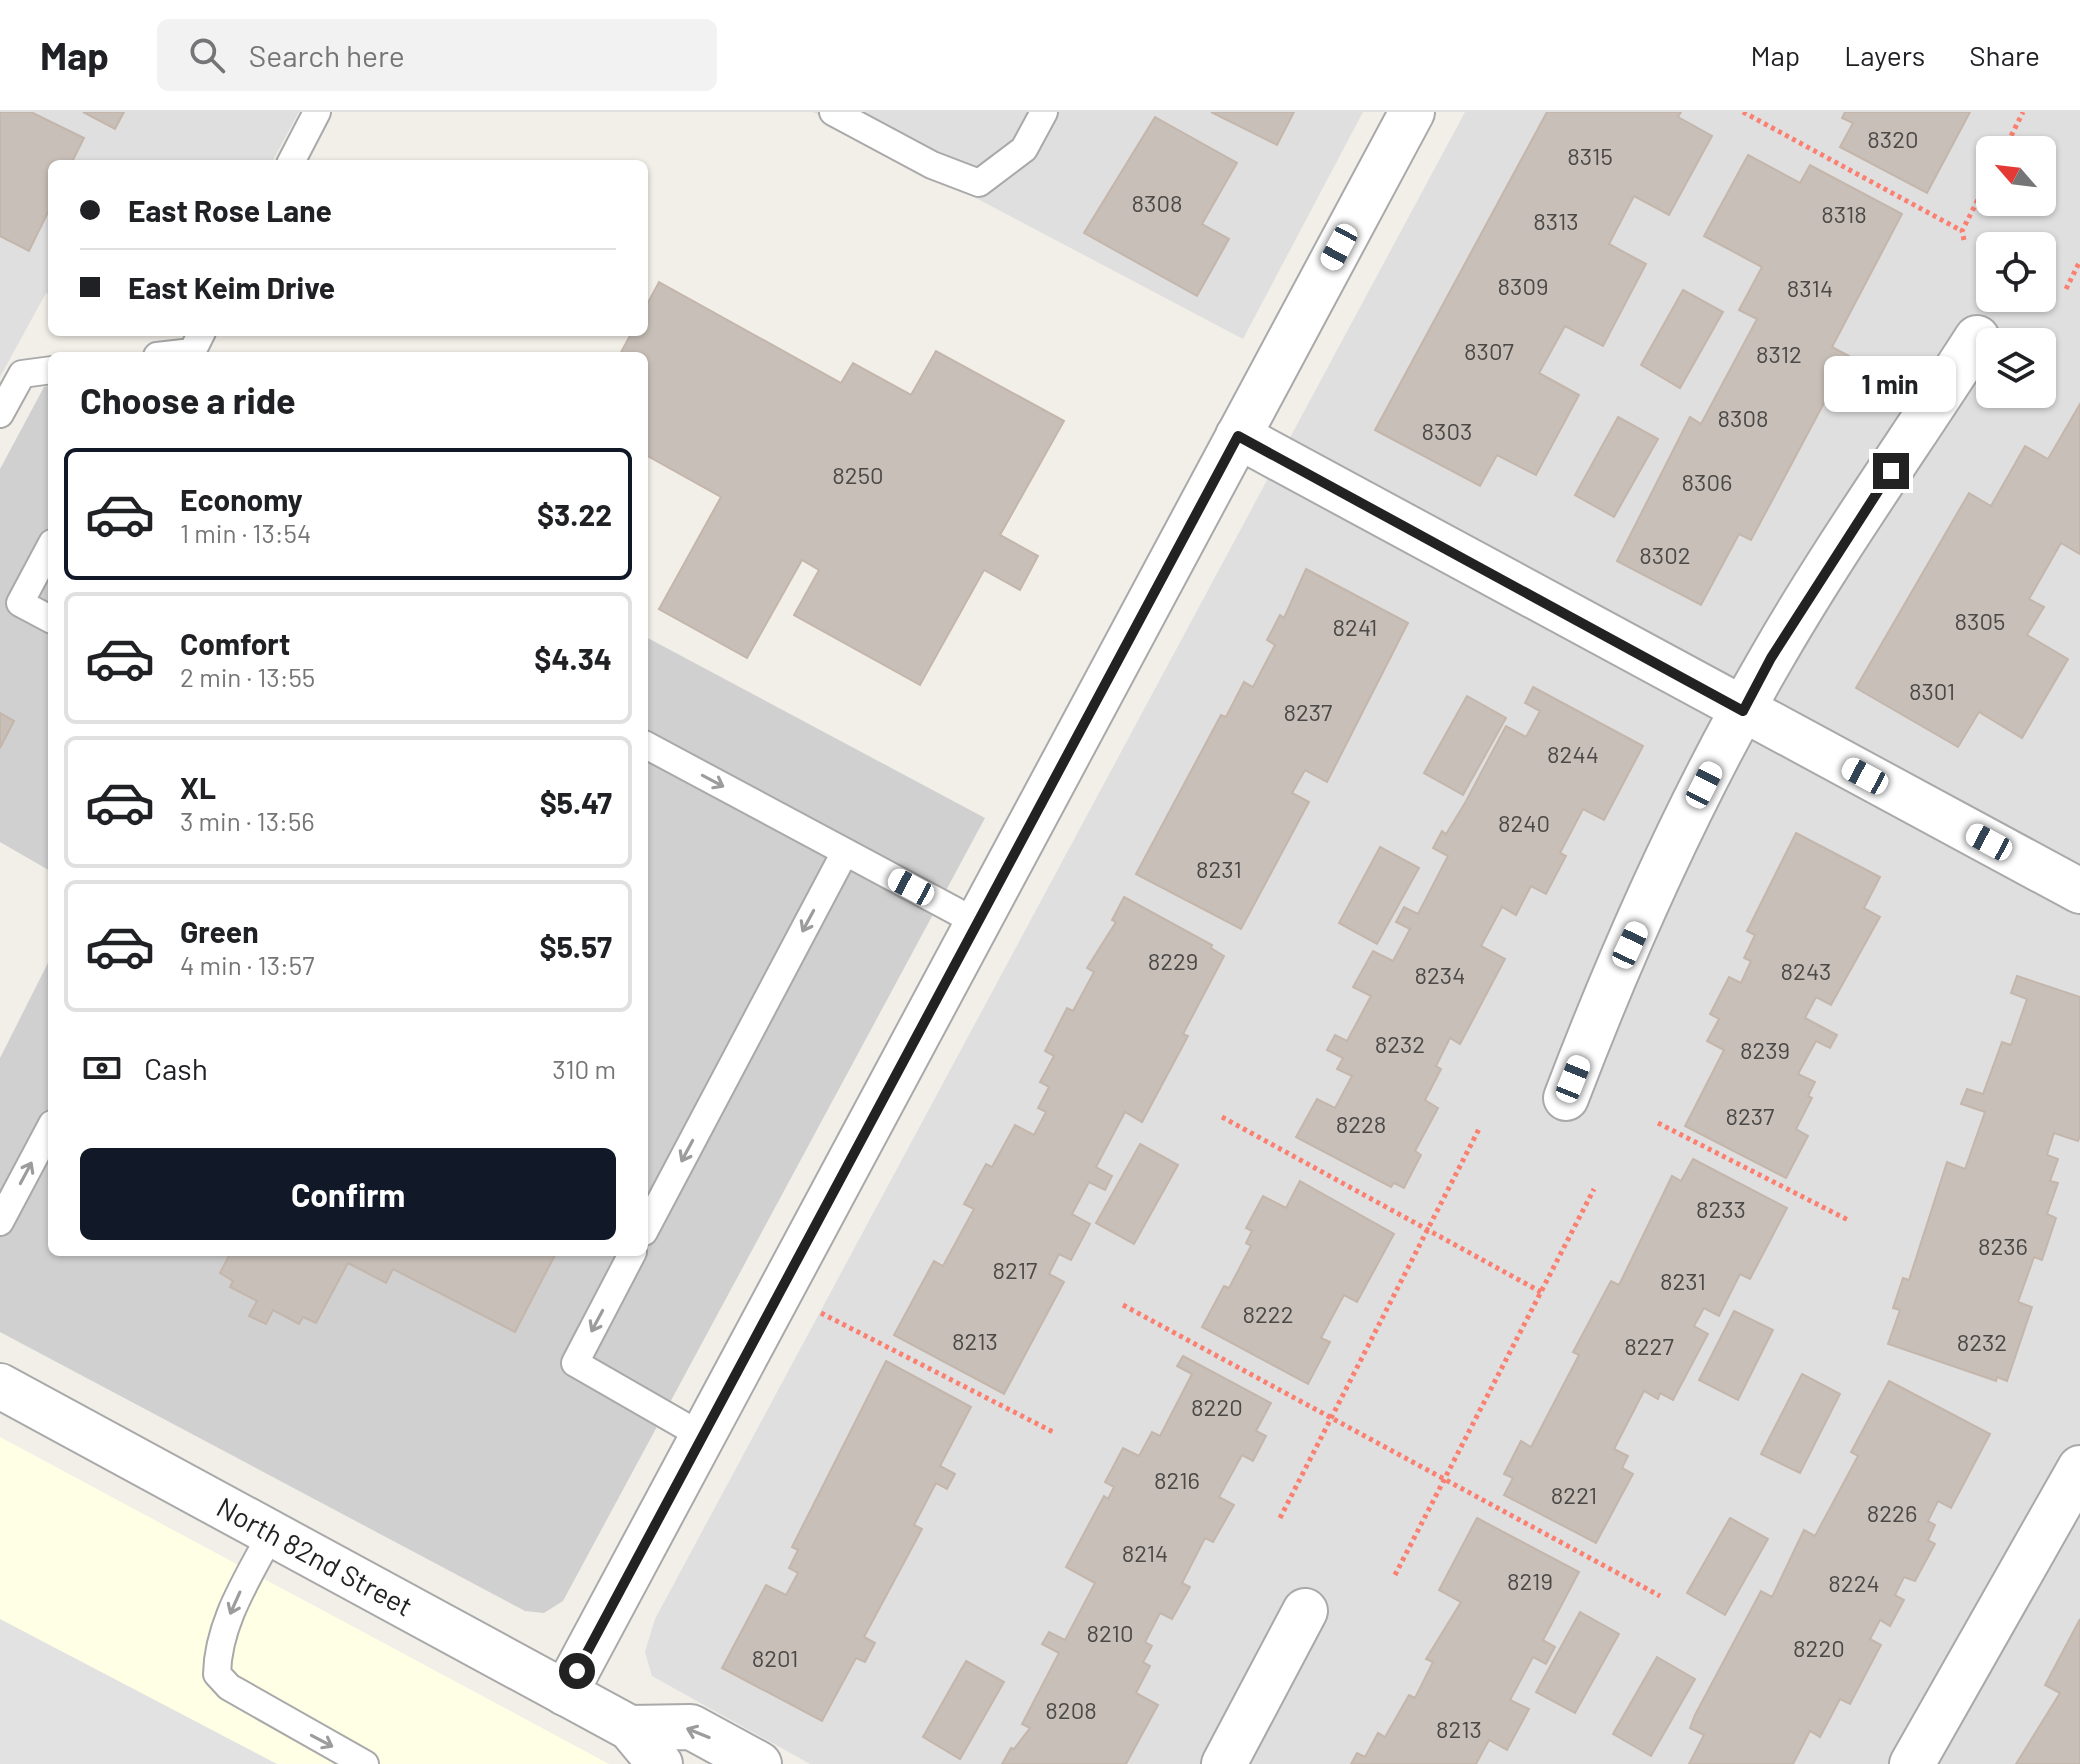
<!DOCTYPE html>
<html lang="en">
<head>
<meta charset="utf-8">
<style>
  body { margin:0; font-family:Barlow,sans-serif; background:#f2f2f2; color:#202124; height:100vh; display:flex; flex-direction:column; font-size:30px; white-space:nowrap }
  * { box-sizing:border-box; margin:0 }
  p { font-size:26px; color:#757577 }
  .icon { flex:none; width:44px; height:44px; fill:none; stroke:currentColor; stroke-width:2; stroke-linecap:round; stroke-linejoin:round }
  .map { position:relative; flex:1; overflow:hidden }
  .drawer { position:absolute; left:48px; top:240px; width:600px; height:904px; display:flex; flex-direction:column; background:#fff; border-radius:12px; box-shadow:0 2px 6px #0004 }
  .drawer>* { flex:none }
  .top-card { position:absolute; left:48px; top:48px; width:600px; height:176px; border-radius:12px; box-shadow:0 2px 6px #0004; display:grid; align-content:center; height:176px; padding:0 32px; background:#fff }
  .needle { width:52px; rotate:298deg }
  .controls { position:absolute; left:1976px; top:24px; display:grid; gap:16px }
  .controls a { display:grid; place-items:center; width:80px; height:80px; border-radius:12px; background:#fff; box-shadow:0 2px 6px #0004; font-size:40px }
  .end { position:absolute; width:36px; height:36px; margin:-18px; border:10px solid #222; background:#fff; box-shadow:0 0 0 4px #fff }
  .from { border-radius:50% }
  .bubble { position:absolute; height:56px; border-radius:12px; background:#fff; box-shadow:0 2px 6px #0004; font-size:26px; font-weight:700; line-height:56px; text-align:center }
  .car { position:absolute; width:24px; height:48px; margin:-24px -12px; border-radius:10px; box-shadow:0 0 6px 2px #0007; background:linear-gradient(#fff 24%,#345 0 40%,#fff 0 76%,#345 0 86%,#fff 0) }
  .top-card b { display:flex; align-items:center; gap:28px; height:76px; font-size:30px }
  .top-card b+b { border-top:2px solid #e0e0e0 }
  .top-card i { width:20px; height:20px; background:#202124 }
  ul { padding:0; list-style:none }
  li { display:flex; align-items:center; gap:24px; height:132px; margin:0 16px 12px; padding:0 16px; border:4px solid #e0e0e0; border-radius:12px }
  li div { flex:1 }
  li b { display:block; font-size:30px }
  li em { font-style:normal; font-weight:700 }
  li.on { border-color:#111827 }
  li>.icon { width:72px; height:72px; stroke-width:1.5 }
  h2 { padding:0 32px; font-size:36px; line-height:96px }
  .pay { display:flex; align-items:center; gap:20px; height:88px; padding:0 32px; font-size:30px }
  .pay p { margin-inline-start:auto }
  .action { display:flex; gap:16px; margin-top:auto; padding:16px 32px }
  .action a { flex:1; height:92px; border-radius:12px; background:#111827; color:#fff; font-size:32px; font-weight:700; line-height:92px; text-align:center }
  header { display:flex; align-items:center; gap:48px; box-sizing:border-box; height:112px; padding:0 40px; background:#fff; border-bottom:2px solid #e0e0e0 }
  header strong { font-size:38px }
  nav { display:flex; gap:44px; margin-inline-start:auto; font-size:28px }
  .search { width:560px; height:72px; background:#f2f2f2; display:flex; align-items:center; gap:20px; box-sizing:border-box; padding:0 28px; border-radius:12px; color:#757577; font-size:30px }
  .map>svg:first-child { display:block }
  .residential { fill:#e0dfdf; fill-rule:evenodd }
  .education { fill:#ffffe5 }
  .religious { fill:#d0d0d0 }
  .parking { fill:#e2e2e2 }
  .building { fill:#c7bfb8; stroke:#c4b6ab; stroke-width:2 }
  .lines { fill:none; stroke-linecap:round; stroke-linejoin:round }
  .service-casing { stroke:#a9a9a9; stroke-width:30 }
  .minor-casing { stroke:#a9a9a9; stroke-width:48 }
  .path { stroke:#fa8072; stroke-width:5; stroke-dasharray:4 4; stroke-linecap:butt }
  .service { stroke:#fff; stroke-width:26 }
  .minor { stroke:#fff; stroke-width:44 }
  .oneway { stroke:#9c9c9c }
  .route { stroke:#222; stroke-width:10 }
  .labels { text-anchor:middle; stroke-width:6; stroke-linejoin:round; paint-order:stroke }
  .number-label { font-size:24px; fill:#4b4948 }
  .street-label { font-size:28px; fill:#222; stroke:#fff }
</style>
</head>
<body>
<header>
<strong>Map</strong>
<div class="search"><svg class="icon" aria-label="search" viewBox="0 0 24 24"><circle cx="10" cy="10" r="6"/><path d="M15 15l6 6"/></svg>Search here</div>
<nav><a>Map</a><a>Layers</a><a>Share</a></nav>
</header>
<div class="map">
<svg width="2080" height="1652" viewBox="0 0 2080 1652">
  <rect width="100%" height="100%" fill="#f2efe9"/>
  <g class="residential">
    <path d="M 0,0 L 299,0 L 271,52 L 52,52 L 52,183 L 46,181 L 0,265 Z"/>
    <path d="M 813,0 L 1363,0 L 1243,227 Z"/>
    <path d="M 1465,0 L 2080,0 L 2080,1652 L 810,1652 L 652,1564 L 645,1540 L 655,1507 ZM 1990,38 L 2042,38 L 2042,90 L 1990,90 ZM 1990,134 L 2042,134 L 2042,186 L 1990,186 ZM 1990,230 L 2042,230 L 2042,282 L 1990,282 Z"/>
  </g>
  <path class="education" d="M 0,1325 L 609,1652 L 0,1652 Z"/>
  <g class="religious">
    <path d="M 52,273 L 52,760 L 0,730 L 0,357 L 44,275 Z"/>
    <path d="M 644,524 L 985,706 L 563,1489 L 544,1501 L 525,1499 L 0,1220 L 0,946 L 52,843 L 52,1140 L 644,1140 Z"/>
  </g>
  <path class="parking" d="M 0,1507 L 277,1652 L 0,1652 Z"/>
  <g class="building">
    <path d="M 0,0 L 31,0 L 84,26 L 71,52 L 52,52 L 52,92 L 29,139 L 0,124 Z"/>
    <path d="M 83,0 L 124,0 L 115,17 Z"/>
    <path d="M 1211,0 L 1294,0 L 1277,33 Z"/>
    <path d="M 1547,0 L 1681,0 L 1678,5 L 1712,24 L 1669,103 L 1634,84 L 1609,132 L 1646,152 L 1603,234 L 1565,214 L 1539,261 L 1579,283 L 1536,363 L 1497,343 L 1480,374 L 1375,318 Z"/>
    <path d="M 1845,0 L 1970,0 L 1927,81 L 1840,35 L 1853,11 L 1842,6 Z"/>
    <path d="M 1155,5 L 1237,51 L 1202,112 L 1229,127 L 1197,184 L 1084,121 Z"/>
    <path d="M 1748,43 L 1800,71 L 1810,53 L 1902,102 L 1832,235 L 1849,244 L 1751,428 L 1739,422 L 1701,493 L 1617,449 L 1690,305 L 1701,312 L 1757,207 L 1739,198 L 1762,155 L 1704,124 Z"/>
    <path d="M 659,170 L 841,271 L 853,251 L 911,283 L 936,239 L 1064,309 L 1000,423 L 1038,444 L 1020,478 L 984,458 L 920,573 L 794,503 L 819,458 L 802,448 L 747,546 L 659,497 L 721,385 L 644,342 L 644,244 L 619,244 L 632,220 L 644,220 L 644,198 Z"/>
    <path d="M 1683,178 L 1723,200 L 1680,276 L 1641,253 Z"/>
    <path d="M 2080,292 L 2080,442 L 2061,431 L 2029,487 L 2044,495 L 2027,523 L 2068,547 L 2022,626 L 1979,600 L 1958,635 L 1856,576 L 1969,381 L 1991,394 L 2025,334 L 2048,347 Z"/>
    <path d="M 1618,305 L 1658,327 L 1614,405 L 1575,383 Z"/>
    <path d="M 1306,457 L 1408,511 L 1327,670 L 1305,658 L 1292,681 L 1309,690 L 1241,817 L 1136,762 L 1221,603 L 1226,605 L 1244,570 L 1253,575 L 1275,533 L 1267,528 L 1280,503 L 1284,506 Z"/>
    <path d="M 1533,575 L 1643,634 L 1604,708 L 1583,697 L 1560,741 L 1566,744 L 1546,782 L 1531,774 L 1516,803 L 1502,795 L 1481,834 L 1505,847 L 1460,932 L 1450,926 L 1436,954 L 1441,957 L 1425,988 L 1438,996 L 1415,1039 L 1421,1043 L 1404,1076 L 1394,1071 L 1391,1075 L 1296,1025 L 1317,987 L 1335,996 L 1352,964 L 1337,957 L 1343,946 L 1327,938 L 1335,923 L 1347,929 L 1371,884 L 1353,875 L 1373,839 L 1393,849 L 1410,817 L 1396,810 L 1404,795 L 1418,802 L 1448,744 L 1433,736 L 1442,719 L 1446,722 L 1465,691 L 1506,614 L 1526,625 L 1540,599 L 1525,591 Z"/>
    <path d="M 1467,584 L 1506,606 L 1463,683 L 1424,661 Z"/>
    <path d="M 0,601 L 14,609 L 0,636 Z"/>
    <path d="M 1796,721 L 1880,765 L 1864,796 L 1880,805 L 1831,893 L 1816,885 L 1805,906 L 1837,923 L 1830,936 L 1816,929 L 1798,962 L 1815,970 L 1808,984 L 1812,986 L 1796,1017 L 1808,1024 L 1786,1066 L 1685,1014 L 1724,938 L 1707,929 L 1719,907 L 1710,902 L 1729,865 L 1741,871 L 1751,849 L 1744,846 L 1755,823 L 1747,819 Z"/>
    <path d="M 1380,735 L 1419,756 L 1377,832 L 1339,811 Z"/>
    <path d="M 1124,785 L 1212,833 L 1211,836 L 1224,844 L 1183,922 L 1188,924 L 1142,1010 L 1125,1000 L 1096,1055 L 1112,1064 L 1105,1078 L 1089,1070 L 1072,1102 L 1090,1112 L 1071,1148 L 1059,1142 L 1049,1162 L 1064,1170 L 1004,1282 L 894,1223 L 934,1149 L 943,1154 L 974,1097 L 964,1092 L 986,1052 L 992,1055 L 1015,1013 L 1034,1023 L 1046,1000 L 1038,996 L 1049,975 L 1040,970 L 1054,944 L 1045,939 L 1067,896 L 1073,899 L 1094,860 L 1087,856 L 1116,810 L 1112,808 Z"/>
    <path d="M 2017,864 L 2080,885 L 2080,1024 L 2078,1029 L 2054,1021 L 2047,1043 L 2058,1047 L 2050,1069 L 2058,1071 L 2047,1102 L 2056,1106 L 2042,1148 L 2034,1145 L 2018,1190 L 2032,1195 L 2007,1269 L 1997,1265 L 1996,1269 L 1888,1232 L 1900,1198 L 1893,1196 L 1903,1166 L 1909,1168 L 1947,1050 L 1965,1057 L 1985,1000 L 1961,992 L 1967,977 L 1983,982 L 2002,930 L 2011,933 L 2027,887 L 2011,881 Z"/>
    <path d="M 1140,1032 L 1178,1053 L 1134,1132 L 1096,1111 Z"/>
    <path d="M 1693,1047 L 1787,1096 L 1750,1167 L 1740,1162 L 1719,1204 L 1704,1196 L 1694,1214 L 1708,1222 L 1673,1288 L 1660,1281 L 1658,1287 L 1644,1279 L 1614,1337 L 1628,1344 L 1622,1356 L 1633,1362 L 1596,1431 L 1504,1383 L 1513,1366 L 1504,1362 L 1521,1329 L 1531,1335 L 1579,1243 L 1573,1240 L 1611,1169 L 1619,1173 L 1672,1064 L 1681,1069 Z"/>
    <path d="M 1300,1069 L 1394,1122 L 1357,1190 L 1344,1183 L 1321,1226 L 1330,1230 L 1308,1272 L 1202,1215 L 1224,1174 L 1229,1176 L 1251,1134 L 1246,1131 L 1252,1119 L 1246,1116 L 1263,1084 L 1286,1096 Z"/>
    <path d="M 231,1140 L 554,1140 L 556,1141 L 515,1220 L 393,1157 L 386,1171 L 348,1151 L 316,1211 L 303,1205 L 299,1212 L 273,1198 L 266,1212 L 249,1204 L 257,1189 L 230,1175 L 233,1169 L 220,1161 Z"/>
    <path d="M 1734,1199 L 1773,1218 L 1738,1288 L 1699,1268 Z"/>
    <path d="M 1183,1244 L 1271,1291 L 1256,1319 L 1266,1324 L 1253,1349 L 1242,1343 L 1219,1385 L 1234,1393 L 1213,1430 L 1205,1426 L 1182,1471 L 1190,1475 L 1172,1507 L 1160,1501 L 1145,1530 L 1152,1534 L 1143,1550 L 1150,1554 L 1136,1581 L 1158,1593 L 1126,1652 L 1002,1652 L 1011,1636 L 1014,1637 L 1030,1616 L 1022,1612 L 1059,1541 L 1042,1532 L 1049,1520 L 1065,1528 L 1095,1471 L 1066,1455 L 1104,1384 L 1108,1387 L 1114,1375 L 1105,1370 L 1123,1336 L 1139,1344 L 1152,1320 L 1160,1324 L 1192,1262 L 1177,1254 Z"/>
    <path d="M 886,1249 L 971,1295 L 940,1354 L 955,1362 L 947,1377 L 936,1371 L 914,1413 L 922,1417 L 864,1525 L 875,1531 L 865,1550 L 856,1546 L 822,1609 L 722,1556 L 766,1473 L 786,1483 L 798,1461 L 789,1456 L 798,1438 L 792,1435 Z"/>
    <path d="M 1802,1262 L 1840,1282 L 1800,1361 L 1761,1342 Z"/>
    <path d="M 1889,1269 L 1990,1322 L 1951,1396 L 1938,1389 L 1928,1409 L 1935,1413 L 1928,1428 L 1935,1432 L 1915,1469 L 1904,1465 L 1895,1483 L 1904,1488 L 1890,1514 L 1880,1508 L 1870,1527 L 1881,1533 L 1850,1592 L 1840,1587 L 1820,1625 L 1810,1619 L 1793,1652 L 1689,1652 L 1704,1623 L 1690,1616 L 1695,1603 L 1761,1479 L 1772,1485 L 1804,1418 L 1815,1424 L 1858,1344 L 1851,1340 Z"/>
    <path d="M 1477,1406 L 1579,1460 L 1543,1528 L 1555,1535 L 1546,1552 L 1533,1545 L 1510,1588 L 1529,1597 L 1507,1638 L 1489,1628 L 1476,1652 L 1351,1652 L 1357,1641 L 1365,1645 L 1378,1621 L 1385,1625 L 1409,1583 L 1415,1586 L 1433,1550 L 1426,1547 L 1461,1490 L 1439,1478 Z"/>
    <path d="M 1730,1406 L 1768,1427 L 1725,1503 L 1687,1481 Z"/>
    <path d="M 1580,1500 L 1619,1522 L 1575,1601 L 1536,1580 Z"/>
    <path d="M 2080,1507 L 2080,1652 L 2016,1652 L 2060,1581 L 2045,1573 Z"/>
    <path d="M 1657,1545 L 1695,1567 L 1651,1644 L 1613,1622 Z"/>
    <path d="M 966,1549 L 1004,1570 L 960,1647 L 923,1625 Z"/>
  </g>
  <g class="lines">
    <g class="service-casing">
      <g id="service">
        <path d="M 833,0 L 932,53 L 979,71 L 1024,37 L 1044,0"/>
        <path d="M 290,52 L 317,0"/>
        <path d="M 157,244 L 192,240 L 202,220"/>
        <path d="M 0,302 L 22,262 L 52,258"/>
        <path d="M 52,431 L 20,491 L 52,508"/>
        <path d="M 644,632 L 978,811"/>
        <path d="M 0,1110 L 52,1012"/>
        <path d="M 644,1120 L 845,740"/>
        <path d="M 633,1140 L 575,1251 L 702,1324"/>
        <path d="M 271,1422 C 248,1466 218,1511 217,1562 L 229,1575 L 365,1652"/>
      </g>
    </g>
    <g class="minor-casing">
      <g id="minor">
        <path d="M 1238,324 L 2080,779"/>
        <path d="M 1566,986 C 1622,839 1692,683 1771,547 C 1834,437 1909,332 1977,226"/>
        <path id="s1" d="M 0,1274 L 630,1616 L 660,1652"/>
        <path d="M 565,1581 L 1412,0"/>
        <path d="M 630,1616 L 691,1615 L 759,1652"/>
        <path d="M 1224,1652 L 1305,1499"/>
        <path d="M 1912,1652 L 2080,1356"/>
      </g>
    </g>
    <g class="path">
      <path d="M 1743,0 L 1962,119"/>
      <path d="M 2004,38 L 2023,0"/>
      <path d="M 1964,128 L 1962,119 L 1990,64"/>
      <path d="M 2066,177 L 2080,149"/>
      <path d="M 1222,1005 L 1541,1180"/>
      <path d="M 1658,1011 L 1850,1109"/>
      <path d="M 1123,1193 L 1660,1484"/>
      <path d="M 821,1201 L 1055,1321"/>
      <path d="M 1280,1406 L 1480,1015"/>
      <path d="M 1395,1463 L 1594,1077"/>
    </g>
    <use href="#service" class="service"/>
    <use href="#minor" class="minor"/>
  </g>
  <defs><path id="oneway-shaft" d="M-6 0H5M1.5-3L5.5 0L1.5 3" fill="none" stroke-width="1.6" stroke-linecap="round" stroke-linejoin="round" transform="scale(2)"/></defs>
  <g class="oneway">
    <use href="#oneway-shaft" transform="translate(713 669) rotate(28)"/>
    <use href="#oneway-shaft" transform="translate(808 809) rotate(118)"/>
    <use href="#oneway-shaft" transform="translate(687 1039) rotate(118)"/>
    <use href="#oneway-shaft" transform="translate(26 1061) rotate(-62)"/>
    <use href="#oneway-shaft" transform="translate(597 1209) rotate(118)"/>
    <use href="#oneway-shaft" transform="translate(235 1491) rotate(114)"/>
    <use href="#oneway-shaft" transform="translate(698 1621) rotate(-158)"/>
    <use href="#oneway-shaft" transform="translate(322 1629) rotate(28)"/>
  </g>
  <g class="lines">
    <path class="route" d="M 577,1559 L 1238,324 L 1743,599 L 1771,546 L 1891,359"/>
  </g>
  <g class="labels">
    <g class="number-label">
      <text x="1893" y="36">8320</text>
      <text x="1590" y="53">8315</text>
      <text x="1157" y="100">8308</text>
      <text x="1844" y="111">8318</text>
      <text x="1556" y="118">8313</text>
      <text x="1523" y="183">8309</text>
      <text x="1810" y="185">8314</text>
      <text x="1489" y="248">8307</text>
      <text x="1779" y="251">8312</text>
      <text x="1743" y="315">8308</text>
      <text x="1447" y="328">8303</text>
      <text x="858" y="372">8250</text>
      <text x="1707" y="379">8306</text>
      <text x="1665" y="452">8302</text>
      <text x="1980" y="518">8305</text>
      <text x="1355" y="524">8241</text>
      <text x="1932" y="588">8301</text>
      <text x="1308" y="609">8237</text>
      <text x="1573" y="651">8244</text>
      <text x="1524" y="720">8240</text>
      <text x="1219" y="766">8231</text>
      <text x="1173" y="858">8229</text>
      <text x="1806" y="868">8243</text>
      <text x="1440" y="872">8234</text>
      <text x="1400" y="941">8232</text>
      <text x="1765" y="947">8239</text>
      <text x="1750" y="1013">8237</text>
      <text x="1361" y="1021">8228</text>
      <text x="1721" y="1106">8233</text>
      <text x="2003" y="1143">8236</text>
      <text x="1015" y="1167">8217</text>
      <text x="1683" y="1178">8231</text>
      <text x="1268" y="1211">8222</text>
      <text x="975" y="1238">8213</text>
      <text x="1982" y="1239">8232</text>
      <text x="1649" y="1243">8227</text>
      <text x="1217" y="1304">8220</text>
      <text x="1177" y="1377">8216</text>
      <text x="1574" y="1392">8221</text>
      <text x="1892" y="1410">8226</text>
      <text x="1145" y="1450">8214</text>
      <text x="1530" y="1478">8219</text>
      <text x="1854" y="1480">8224</text>
      <text x="1110" y="1530">8210</text>
      <text x="1819" y="1545">8220</text>
      <text x="775" y="1555">8201</text>
      <text x="1071" y="1607">8208</text>
      <text x="1459" y="1626">8213</text>
    </g>
    <g class="street-label">
      <text dy="10" stroke="none"><textPath href="#s1" startOffset="358">North 82nd Street</textPath></text>
    </g>
  </g>
</svg>
<div class="controls">
<a><svg class="needle" viewBox="-14 -14 28 28"><path d="M0-13l5 13h-10z" fill="#e53935"/><path d="M0 13l5-13h-10z" fill="#757577"/></svg></a>
<a><svg class="icon" aria-label="locate" viewBox="0 0 24 24"><circle cx="12" cy="12" r="6"/><path d="M12 2v4M12 18v4M2 12h4M18 12h4"/></svg></a>
<a><svg class="icon" aria-label="layers" viewBox="0 0 24 24"><path d="M12 4l9 5-9 5-9-5zM3 14l9 5 9-5"/></svg></a>
</div>
<i class="end from" style="left:577px;top:1559px"></i>
<i class="end" style="left:1891px;top:359px"></i>
<div class="bubble" style="left:1824px;top:244px;width:132px">1 min</div>
<i class="car" style="left:1339px;top:135px;rotate:208deg"></i>
<i class="car" style="left:1865px;top:664px;rotate:298deg"></i>
<i class="car" style="left:1704px;top:673px;rotate:27deg"></i>
<i class="car" style="left:1989px;top:730px;rotate:298deg"></i>
<i class="car" style="left:911px;top:775px;rotate:298deg"></i>
<i class="car" style="left:1630px;top:833px;rotate:25deg"></i>
<i class="car" style="left:1573px;top:967px;rotate:22deg"></i>
<div class="top-card">
<b><i class="from"></i>East Rose Lane</b>
<b><i></i>East Keim Drive</b>
</div>
<section class="drawer">
<h2>Choose a ride</h2>
<ul>
<li class="on"><svg class="icon" aria-label="car" viewBox="0 0 24 24"><path d="M5 17H2v-5l4-1 3-4h7l3 4 3 1v5h-3M9 17h6M6 11h13"/><circle cx="7" cy="17" r="2"/><circle cx="17" cy="17" r="2"/></svg><div><b>Economy</b><p>1 min · 13:54</p></div><em>$3.22</em></li>
<li><svg class="icon" aria-label="car" viewBox="0 0 24 24"><path d="M5 17H2v-5l4-1 3-4h7l3 4 3 1v5h-3M9 17h6M6 11h13"/><circle cx="7" cy="17" r="2"/><circle cx="17" cy="17" r="2"/></svg><div><b>Comfort</b><p>2 min · 13:55</p></div><em>$4.34</em></li>
<li><svg class="icon" aria-label="car" viewBox="0 0 24 24"><path d="M5 17H2v-5l4-1 3-4h7l3 4 3 1v5h-3M9 17h6M6 11h13"/><circle cx="7" cy="17" r="2"/><circle cx="17" cy="17" r="2"/></svg><div><b>XL</b><p>3 min · 13:56</p></div><em>$5.47</em></li>
<li><svg class="icon" aria-label="car" viewBox="0 0 24 24"><path d="M5 17H2v-5l4-1 3-4h7l3 4 3 1v5h-3M9 17h6M6 11h13"/><circle cx="7" cy="17" r="2"/><circle cx="17" cy="17" r="2"/></svg><div><b>Green</b><p>4 min · 13:57</p></div><em>$5.57</em></li>
</ul>
<div class="pay"><svg class="icon" aria-label="cash" viewBox="0 0 24 24"><path d="M3 7h18v10H3z"/><circle cx="12" cy="12" r="2"/></svg>Cash<p>310 m</p></div>
<div class="action"><a>Confirm</a></div>
</section>
</div>
</body>
</html>
